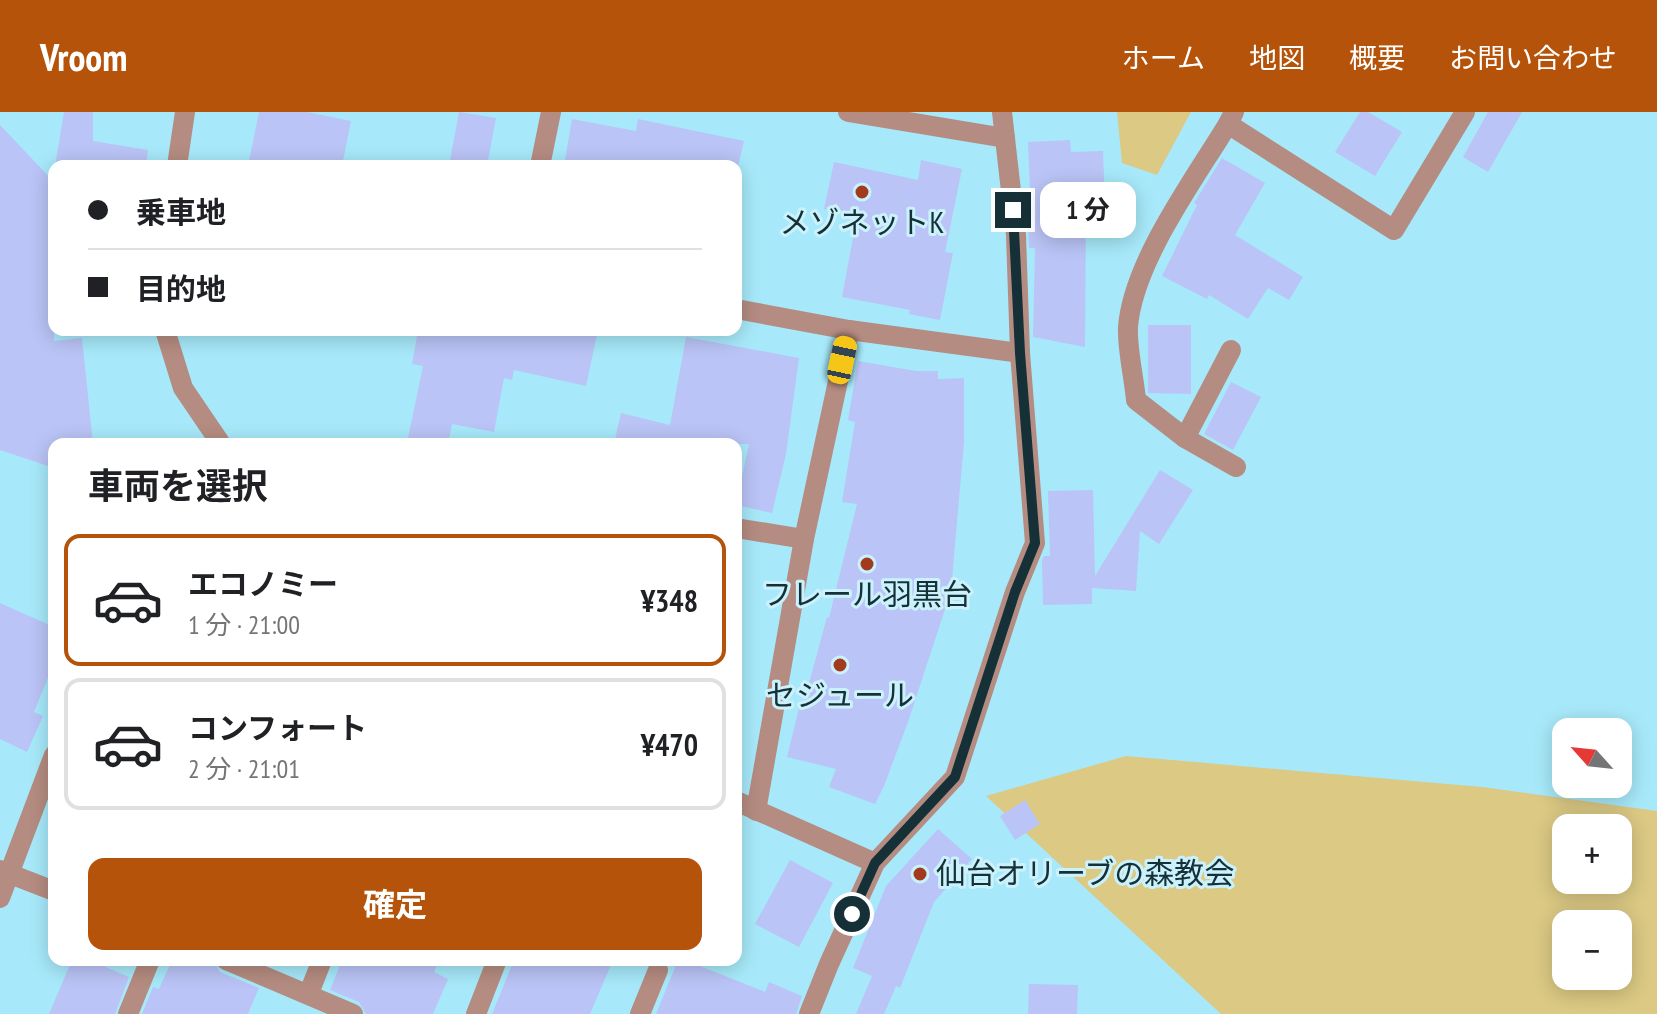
<!DOCTYPE html>
<html lang="ja">
<head>
<meta charset="utf-8">
<style>
  body { margin:0; font-family:"PT Sans Narrow","Noto Sans JP",sans-serif; background:#f6f6f6; color:#202124; height:100vh; display:flex; flex-direction:column; font-size:30px; white-space:nowrap }
  * { box-sizing:border-box; margin:0 }
  p { font-size:26px; color:#757577 }
  .icon { flex:none; width:44px; height:44px; fill:none; stroke:currentColor; stroke-width:2; stroke-linecap:round; stroke-linejoin:round }
  .map { position:relative; flex:1; overflow:hidden }
  .side { position:absolute; left:48px; top:326px; width:694px; height:528px; display:flex; flex-direction:column; background:#fff; border-radius:16px; box-shadow:0 4px 20px #0003 }
  .side>* { flex:none }
  .banner { position:absolute; left:48px; top:48px; width:694px; height:176px; border-radius:16px; box-shadow:0 4px 20px #0003; display:grid; align-content:center; height:176px; padding:0 40px; background:#fff }
  .needle { width:52px; rotate:297deg }
  .buttons { position:absolute; left:1552px; top:606px; display:grid; gap:16px }
  .buttons a { display:grid; place-items:center; width:80px; height:80px; border-radius:16px; background:#fff; box-shadow:0 4px 20px #0003; font-size:40px }
  .end { position:absolute; width:36px; height:36px; margin:-18px; border:10px solid #153036; background:#fff; box-shadow:0 0 0 4px #fff }
  .from { border-radius:50% }
  .bubble { position:absolute; height:56px; border-radius:16px; background:#fff; box-shadow:0 4px 20px #0003; font-size:26px; font-weight:700; line-height:56px; text-align:center }
  .car { position:absolute; width:24px; height:48px; margin:-24px -12px; border-radius:10px; box-shadow:0 0 6px 2px #0007; background:linear-gradient(#f5c518 24%,#345 0 40%,#f5c518 0 76%,#345 0 86%,#f5c518 0) }
  .banner b { display:flex; align-items:center; gap:28px; height:76px; font-size:30px }
  .banner b+b { border-top:2px solid #e0e0e0 }
  .banner i { width:20px; height:20px; background:#202124 }
  ul { padding:0; list-style:none }
  li { display:flex; align-items:center; gap:24px; height:132px; margin:0 16px 12px; padding:0 24px; border:4px solid #e0e0e0; border-radius:16px }
  li div { flex:1 }
  li b { display:block; font-size:30px }
  li em { font-style:normal; font-weight:700 }
  li.on { border-color:#b45309 }
  li>.icon { width:72px; height:72px; stroke-width:1.5 }
  h2 { padding:0 40px; font-size:36px; line-height:96px }
  .button { display:flex; gap:16px; margin-top:auto; padding:16px 40px }
  .button a { flex:1; height:92px; border-radius:16px; background:#b45309; color:#fff; font-size:32px; font-weight:700; line-height:92px; text-align:center }
  header { display:flex; align-items:center; gap:48px; box-sizing:border-box; height:112px; padding:0 40px; background:#b45309; color:#fff }
  header strong { font-size:38px }
  nav { display:flex; gap:44px; margin-inline-start:auto; font-size:28px }
  .map>svg:first-child { display:block }
  .green { fill:#dbc984; fill-rule:evenodd }
  .building { fill:#bac4f6 }
  .lines { fill:none; stroke-linecap:round; stroke-linejoin:round }
  .service { stroke:#b58c81; stroke-width:20 }
  .minor { stroke:#b58c81; stroke-width:20 }
  .tertiary { stroke:#b58c81; stroke-width:20 }
  .route { stroke:#153036; stroke-width:10 }
  .poi-dot { fill:#a23a1e; stroke:#cbf2fc; stroke-width:3 }
  .labels { text-anchor:middle; stroke-width:6; stroke-linejoin:round; paint-order:stroke }
  .poi-label { font-size:30px; fill:#153036; stroke:#cbf2fc }
</style>
</head>
<body>
<header>
<strong>Vroom</strong>
<nav><a>ホーム</a><a>地図</a><a>概要</a><a>お問い合わせ</a></nav>
</header>
<div class="map">
<svg width="1657" height="902" viewBox="0 0 1657 902">
  <rect width="100%" height="100%" fill="#a7e9fa"/>
  <g class="green">
    <path d="M 1117,0 L 1191,0 L 1157,63 L 1122,51 Z"/>
    <path d="M 1126,644 L 1482,675 L 1657,699 L 1657,902 L 1221,902 L 986,684 ZM 1566,716 L 1618,716 L 1618,768 L 1566,768 ZM 1566,812 L 1618,812 L 1618,864 L 1566,864 Z"/>
  </g>
  <g class="building">
    <path d="M 64,0 L 93,0 L 93,29 L 148,38 L 146,54 L 55,54 Z"/>
    <path d="M 259,0 L 307,0 L 351,9 L 342,54 L 248,54 Z"/>
    <path d="M 459,0 L 496,6 L 487,54 L 449,54 Z"/>
    <path d="M 1360,0 L 1368,0 L 1402,20 L 1375,64 L 1335,40 Z"/>
    <path d="M 1488,0 L 1522,0 L 1488,60 L 1463,45 Z"/>
    <path d="M 572,7 L 636,19 L 638,7 L 744,29 L 738,54 L 564,54 Z"/>
    <path d="M 0,13 L 54,70 L 54,229 L 82,226 L 93,332 L 54,332 L 54,356 L 0,338 Z"/>
    <path d="M 1070,28 L 1071,40 L 1103,39 L 1105,90 L 1086,91 L 1086,99 L 1085,235 L 1033,225 L 1035,136 L 1029,136 L 1028,105 L 1031,105 L 1028,30 Z"/>
    <path d="M 1222,46 L 1265,71 L 1235,123 L 1303,165 L 1289,188 L 1268,176 L 1248,207 L 1209,183 L 1207,187 L 1162,164 L 1197,93 L 1194,91 Z"/>
    <path d="M 921,48 L 962,57 L 945,140 L 953,141 L 940,208 L 909,202 L 910,198 L 842,185 L 857,104 L 824,97 L 834,50 L 918,68 Z"/>
    <path d="M 1148,213 L 1191,213 L 1191,282 L 1148,281 Z"/>
    <path d="M 418,218 L 598,218 L 586,274 L 514,258 L 512,268 L 504,266 L 494,320 L 452,312 L 448,332 L 408,326 L 423,254 L 412,252 Z"/>
    <path d="M 686,225 L 799,246 L 786,342 L 772,401 L 736,393 L 749,332 L 614,332 L 621,301 L 670,313 Z"/>
    <path d="M 858,249 L 916,259 L 938,259 L 938,267 L 964,266 L 964,330 L 951,479 L 908,610 L 884,674 L 875,692 L 829,675 L 836,657 L 787,645 L 799,596 L 802,597 L 827,505 L 829,506 L 857,392 L 842,390 L 855,310 L 848,308 Z"/>
    <path d="M 1231,270 L 1261,285 L 1233,338 L 1204,322 Z"/>
    <path d="M 1160,358 L 1193,378 L 1159,432 L 1140,419 L 1136,479 L 1092,476 L 1092,492 L 1043,493 L 1042,448 L 1044,444 L 1050,444 L 1048,379 L 1093,378 L 1095,464 Z"/>
    <path d="M 0,491 L 54,515 L 54,551 L 34,600 L 43,604 L 27,640 L 0,627 Z"/>
    <path d="M 1025,688 L 1040,712 L 1015,728 L 1000,704 Z"/>
    <path d="M 938,717 L 972,747 L 934,790 L 900,876 L 896,874 L 884,902 L 856,902 L 872,864 L 853,856 L 886,774 Z"/>
    <path d="M 790,748 L 833,771 L 799,835 L 755,812 Z"/>
    <path d="M 72,848 L 90,848 L 129,865 L 115,902 L 49,902 Z"/>
    <path d="M 172,848 L 213,848 L 220,860 L 259,876 L 248,902 L 142,902 L 153,875 L 159,877 Z"/>
    <path d="M 342,848 L 439,848 L 434,860 L 448,867 L 433,902 L 366,902 L 359,890 L 330,878 Z"/>
    <path d="M 514,848 L 613,848 L 590,902 L 492,902 Z"/>
    <path d="M 678,848 L 685,848 L 765,880 L 769,870 L 802,884 L 796,902 L 656,902 Z"/>
    <path d="M 1029,872 L 1078,873 L 1077,902 L 1028,902 Z"/>
  </g>
  <g class="lines">
    <g class="service">
      <path d="M 1228,12 C 1194,68 1133,150 1128,215 C 1127,238 1134,265 1136,288 L 1185,326 L 1236,355"/>
      <path d="M 177,54 L 185,0"/>
      <path d="M 165,218 L 183,276 L 221,332"/>
      <path d="M 1185,326 L 1231,238"/>
      <path d="M 309,881 L 322,848"/>
    </g>
    <g class="minor">
      <path d="M 848,0 L 1005,26"/>
      <path d="M 1234,0 L 1228,12 L 1394,118 L 1465,0"/>
      <path d="M 540,54 L 551,0"/>
      <path d="M 736,197 L 849,218 L 1020,241"/>
      <path d="M 736,416 L 804,427"/>
      <path d="M 736,689 L 875,751"/>
      <path d="M 756,699 L 804,427 L 849,218"/>
      <path d="M 0,758 L 54,779"/>
      <path d="M 0,786 L 54,643"/>
      <path d="M 226,848 L 353,902"/>
      <path d="M 128,902 L 150,848"/>
      <path d="M 476,902 L 497,848"/>
      <path d="M 640,902 L 658,858"/>
    </g>
    <path class="tertiary" d="M 809,902 L 829,852 L 875,751 L 955,665 L 1015,480 L 1035,431 L 1020,241 L 1016,123 L 1002,0"/>
  </g>
  <g class="lines">
    <path class="route" d="M 852,802 L 875,751 L 955,665 L 1015,480 L 1035,431 L 1020,241 L 1013,98"/>
  </g>
  <g class="poi-dot">
    <circle cx="862" cy="80" r="8"/>
    <circle cx="867" cy="452" r="8"/>
    <circle cx="840" cy="553" r="8"/>
    <circle cx="920" cy="762" r="8"/>
  </g>
  <g class="labels">
    <g class="poi-label">
      <text x="862" y="121">メゾネットK</text>
      <text x="867" y="493">フレール羽黒台</text>
      <text x="840" y="594">セジュール</text>
      <text x="936" y="772" text-anchor="start">仙台オリーブの森教会</text>
    </g>
  </g>
</svg>
<div class="buttons">
<a><svg class="needle" viewBox="-14 -14 28 28"><path d="M0-13l5 13h-10z" fill="#e53935"/><path d="M0 13l5-13h-10z" fill="#757577"/></svg></a>
<a>+</a>
<a>−</a>
</div>
<i class="end from" style="left:852px;top:802px"></i>
<i class="end" style="left:1013px;top:98px"></i>
<div class="bubble" style="left:1040px;top:70px;width:96px">1 分</div>
<i class="car" style="left:842px;top:248px;rotate:12deg"></i>
<div class="banner">
<b><i class="from"></i>乗車地</b>
<b><i></i>目的地</b>
</div>
<section class="side">
<h2>車両を選択</h2>
<ul>
<li class="on"><svg class="icon" aria-label="car" viewBox="0 0 24 24"><path d="M5 17H2v-5l4-1 3-4h7l3 4 3 1v5h-3M9 17h6M6 11h13"/><circle cx="7" cy="17" r="2"/><circle cx="17" cy="17" r="2"/></svg><div><b>エコノミー</b><p>1 分 · 21:00</p></div><em>¥348</em></li>
<li><svg class="icon" aria-label="car" viewBox="0 0 24 24"><path d="M5 17H2v-5l4-1 3-4h7l3 4 3 1v5h-3M9 17h6M6 11h13"/><circle cx="7" cy="17" r="2"/><circle cx="17" cy="17" r="2"/></svg><div><b>コンフォート</b><p>2 分 · 21:01</p></div><em>¥470</em></li>
</ul>
<div class="button"><a>確定</a></div>
</section>
</div>
</body>
</html>
